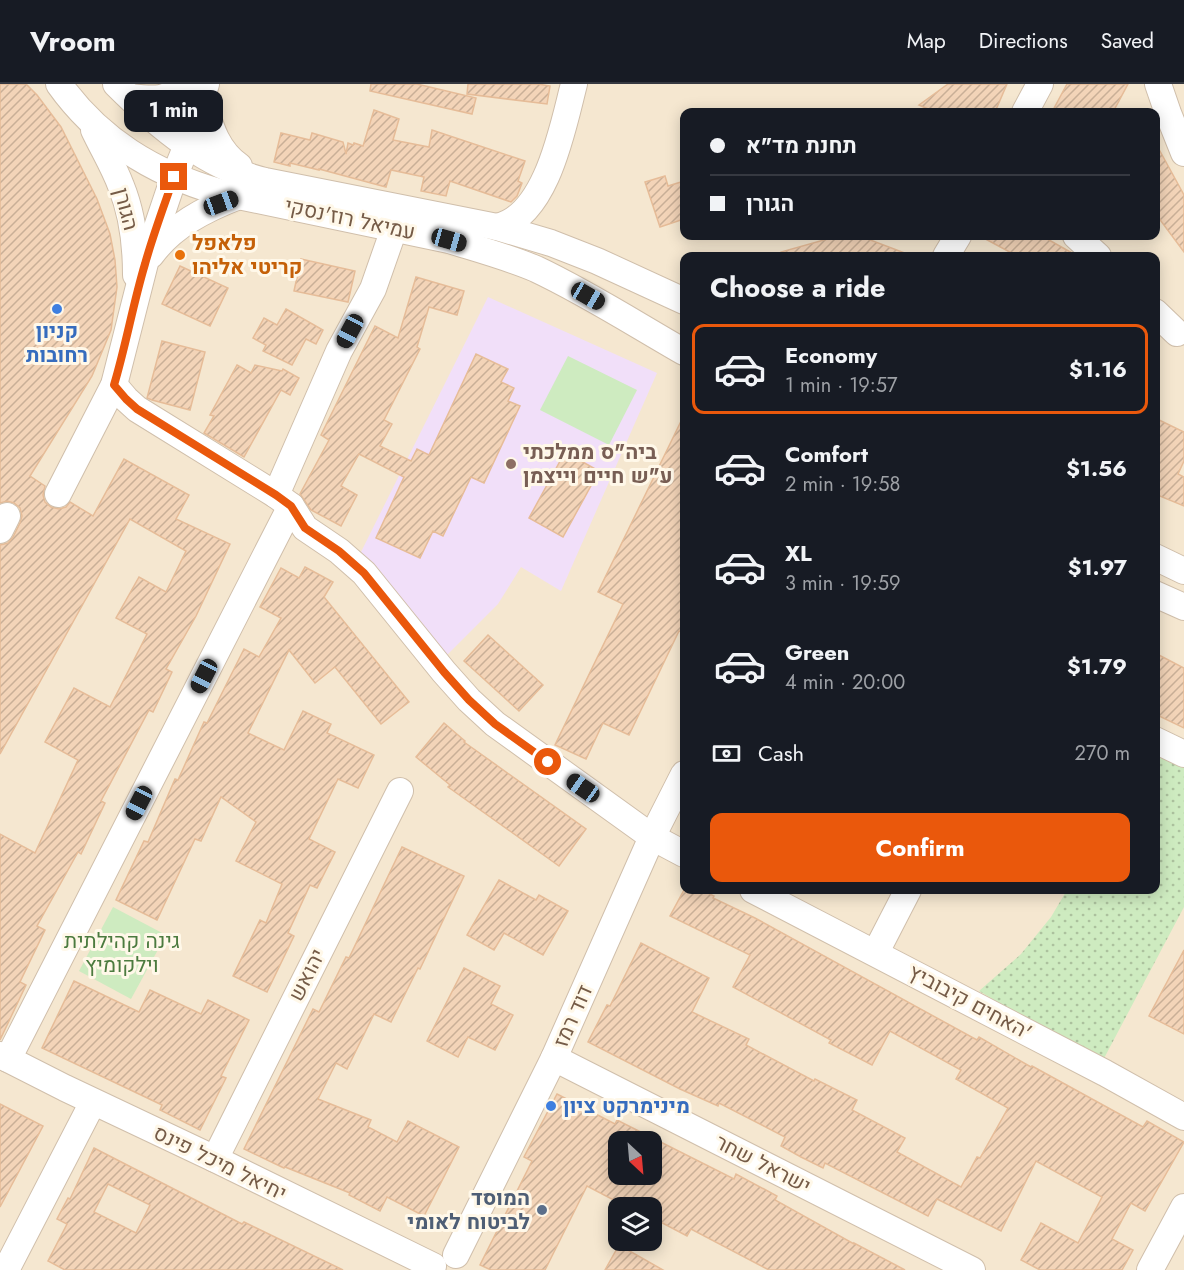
<!DOCTYPE html>
<html lang="en">
<head>
<meta charset="utf-8">
<style>
  body { margin:0; font-family:Jost,Heebo,sans-serif; background:#20242c; color:#f1f3f6; height:100vh; display:flex; flex-direction:column; font-size:22px; white-space:nowrap }
  * { box-sizing:border-box; margin:0 }
  p { font-size:20px; color:#9ea1a6 }
  .icon { flex:none; width:33px; height:33px; fill:none; stroke:currentColor; stroke-width:2; stroke-linecap:round; stroke-linejoin:round }
  .map { position:relative; flex:1; overflow:hidden }
  .drawer { position:absolute; left:680px; top:168px; width:480px; height:642px; display:flex; flex-direction:column; background:#171b24; border-radius:12px; box-shadow:0 3px 15px #0003 }
  .drawer>* { flex:none }
  .guide { position:absolute; left:680px; top:24px; width:480px; height:132px; border-radius:12px; box-shadow:0 3px 15px #0003; display:grid; align-content:center; height:132px; padding:0 30px; background:#171b24 }
  .needle { width:39px; rotate:154deg }
  .buttons { position:absolute; left:608px; top:1047px; display:grid; gap:12px }
  .buttons a { display:grid; place-items:center; width:54px; height:54px; border-radius:12px; background:#171b24; box-shadow:0 3px 15px #0003; font-size:30px }
  .end { position:absolute; width:27px; height:27px; margin:-14px; border:8px solid #ea580c; background:#fff; box-shadow:0 0 0 3px #fff }
  .from { border-radius:50% }
  .bubble { position:absolute; height:42px; border-radius:12px; background:#171b24; box-shadow:0 3px 15px #0003; font-size:20px; font-weight:700; line-height:42px; text-align:center }
  .car { position:absolute; width:18px; height:36px; margin:-18px -9px; border-radius:8px; box-shadow:0 0 4px 2px #0007; background:linear-gradient(#222 24%,#8ab4d8 0 40%,#222 0 76%,#8ab4d8 0 86%,#222 0) }
  .guide b { display:flex; align-items:center; gap:21px; height:57px; font-size:22px }
  .guide b+b { border-top:2px solid #363941 }
  .guide i { width:15px; height:15px; background:#f1f3f6 }
  ul { padding:0; list-style:none }
  li { display:flex; align-items:center; gap:18px; height:90px; margin:0 12px 9px; padding:0 18px; border:3px solid transparent; border-radius:12px }
  li div { flex:1 }
  li b { display:block; font-size:22px }
  li em { font-style:normal; font-weight:700 }
  li.current { border-color:#ea580c }
  li>.icon { width:54px; height:54px; stroke-width:1.5 }
  h2 { padding:0 30px; font-size:27px; line-height:72px }
  .pay { display:flex; align-items:center; gap:15px; height:66px; padding:0 30px; font-size:22px }
  .pay p { margin-inline-start:auto }
  .action { display:flex; gap:12px; margin-top:auto; padding:12px 30px }
  .action a { flex:1; height:69px; border-radius:12px; background:#ea580c; color:#fff; font-size:24px; font-weight:700; line-height:69px; text-align:center }
  header { display:flex; align-items:center; gap:36px; box-sizing:border-box; height:84px; padding:0 30px; background:#171b24; border-bottom:2px solid #363941 }
  header strong { font-size:28px }
  nav { display:flex; gap:33px; margin-inline-start:auto; font-size:21px }
  .map>svg:first-child { display:block }
  .residential { fill:#f5e7d0; fill-rule:evenodd }
  .education { fill:#f1dff9 }
  .green { fill:#ceebc0 }
  .park { fill:url(#park-dots) }
  .building { fill:url(#building-hatch); stroke:#e6bc98; stroke-width:1.5; fill-rule:evenodd }
  .lines { fill:none; stroke-linecap:round; stroke-linejoin:round }
  .minor-casing { stroke:#d0bfab; stroke-width:28 }
  .minor { stroke:#fff; stroke-width:26 }
  .route { stroke:#ea580c; stroke-width:8 }
  .food-dot { fill:#e8710a; stroke:#fff8e9; stroke-width:2 }
  .shop-dot { fill:#3f7fe0; stroke:#fff8e9; stroke-width:2 }
  .education-dot { fill:#8d6e63; stroke:#fff8e9; stroke-width:2 }
  .service-dot { fill:#5c6f8a; stroke:#fff8e9; stroke-width:2 }
  .labels { text-anchor:middle; stroke-width:6; stroke-linejoin:round; paint-order:stroke }
  .street-label { font-size:21px; fill:#755b47; stroke:#fff8e9 }
  .food-label { font-size:21px; font-weight:bold; fill:#c56008; stroke:#fff8e9; text-anchor:start }
  .shop-label { font-size:21px; font-weight:bold; fill:#366cbe; stroke:#fff8e9 }
  .education-label { font-size:21px; font-weight:bold; fill:#785e54; stroke:#fff8e9; text-anchor:start }
  .park-label { font-size:21px; fill:#4c7b3f; stroke:#fff8e9 }
  .service-label { font-size:21px; font-weight:bold; fill:#4e5e75; stroke:#fff8e9; text-anchor:end }
</style>
</head>
<body>
<header>
<strong>Vroom</strong>
<nav><a>Map</a><a>Directions</a><a>Saved</a></nav>
</header>
<div class="map">
<svg width="1184" height="1186" viewBox="0 0 1184 1186">
  <defs>
    <pattern id="park-dots" width="8" height="8" patternUnits="userSpaceOnUse" patternTransform="scale(1.5)"><rect width="8" height="8" fill="#ceebc0"/><path d="M2 2h.1M6 6h.1" fill="none" stroke="#acc19e" stroke-width="1.8" stroke-linecap="round"/></pattern>
    <pattern id="building-hatch" width="6" height="6" patternUnits="userSpaceOnUse" patternTransform="scale(1.5)"><rect width="6" height="6" fill="#f3d4b8"/><path d="M-1 1l2-2M0 6l6-6M5 7l2-2" fill="none" stroke="#c9af97"/></pattern>
  </defs>
  <rect width="100%" height="100%" fill="#fdf4e2"/>
  <path class="residential" d="M 0,0 L 1184,0 L 1184,1186 L 0,1186 ZM 684,28 L 1155,28 L 1155,152 L 684,152 ZM 684,172 L 1155,172 L 1155,806 L 684,806 ZM 618,1058 L 651,1058 L 651,1090 L 618,1090 ZM 618,1124 L 651,1124 L 651,1156 L 618,1156 Z"/>
  <path class="education" d="M 488,213 L 657,289 L 561,507 L 521,483 L 498,520 L 443,575 L 359,472 Z"/>
  <g class="green">
    <path d="M 568,272 L 637,306 L 609,361 L 540,326 Z"/>
    <path d="M 113,823 L 166,851 L 131,915 L 79,887 Z"/>
  </g>
  <path class="park" d="M 1155,663 L 1184,678 L 1184,823 L 1101,980 L 979,907 L 1021,870 L 1051,833 L 1067,806 L 1155,806 Z"/>
  <g class="building">
    <path d="M 0,0 L 26,0 L 37,11 L 61,43 L 97,115 L 110,150 L 115,176 L 117,203 L 111,246 L 92,292 L 30,392 L 45,402 L 43,411 L 45,418 L 51,423 L 59,425 L 66,423 L 70,418 L 93,432 L 124,375 L 189,411 L 176,435 L 230,460 L 196,532 L 166,585 L 172,588 L 153,628 L 149,626 L 101,717 L 105,719 L 81,770 L 78,768 L 37,842 L 45,846 L 20,898 L 26,901 L 0,956 L 0,750 L 35,769 L 78,676 L 45,658 L 74,604 L 110,623 L 147,550 L 116,534 L 139,493 L 166,508 L 186,467 L 130,435 L 0,670 L 0,461 L 8,459 L 13,453 L 20,439 L 22,432 L 20,424 L 14,419 L 7,417 L 0,419 Z"/>
    <path d="M 371,0 L 417,0 L 476,14 L 472,30 L 370,7 Z"/>
    <path d="M 468,0 L 538,0 L 550,2 L 547,20 L 467,10 Z"/>
    <path d="M 948,0 L 1007,0 L 995,28 L 935,28 L 919,21 Z"/>
    <path d="M 1067,0 L 1128,0 L 1113,28 L 1052,28 Z"/>
    <path d="M 374,26 L 399,35 L 393,56 L 429,63 L 432,46 L 525,77 L 518,97 L 522,99 L 517,112 L 511,118 L 450,97 L 446,112 L 421,107 L 424,93 L 391,86 L 386,103 L 319,85 L 319,86 L 290,79 L 290,82 L 274,78 L 281,49 L 310,56 L 312,49 L 343,58 L 346,70 L 348,59 L 353,61 L 354,59 L 363,62 Z"/>
    <path d="M 1155,58 L 1184,111 L 1184,168 L 1155,129 Z"/>
    <path d="M 665,92 L 668,102 L 684,97 L 684,135 L 660,143 L 645,98 Z"/>
    <path d="M 838,152 L 865,152 L 865,154 L 910,171 L 910,172 L 781,172 L 781,168 Z"/>
    <path d="M 980,152 L 1042,152 L 1072,169 L 1076,172 L 1017,172 Z"/>
    <path d="M 301,175 L 355,187 L 348,218 L 294,207 Z"/>
    <path d="M 180,182 L 228,204 L 210,242 L 162,220 Z"/>
    <path d="M 416,193 L 464,207 L 457,231 L 429,223 L 417,263 L 420,265 L 384,336 L 392,340 L 380,362 L 411,377 L 417,365 L 429,371 L 476,270 L 508,285 L 501,298 L 514,304 L 508,317 L 520,322 L 484,399 L 471,393 L 443,452 L 433,447 L 420,474 L 376,454 L 404,393 L 359,370 L 341,402 L 357,411 L 341,442 L 311,426 L 300,410 L 329,356 L 321,351 L 375,242 L 398,254 Z"/>
    <path d="M 286,225 L 323,246 L 316,260 L 306,255 L 292,281 L 263,267 L 266,261 L 253,254 L 264,234 L 277,241 Z"/>
    <path d="M 162,257 L 205,268 L 190,326 L 152,316 L 147,314 Z"/>
    <path d="M 237,281 L 251,289 L 255,281 L 282,287 L 283,285 L 299,294 L 290,311 L 281,306 L 244,373 L 204,349 L 214,332 L 210,331 Z"/>
    <path d="M 684,331 L 684,549 L 679,547 L 629,651 L 603,639 L 586,675 L 555,661 L 623,520 L 598,508 Z"/>
    <path d="M 1155,334 L 1184,348 L 1184,377 L 1178,390 L 1184,393 L 1184,422 L 1155,410 Z"/>
    <path d="M 565,368 L 599,387 L 563,453 L 529,434 Z"/>
    <path d="M 305,483 L 333,498 L 324,513 L 409,618 L 381,640 L 335,583 L 315,599 L 289,566 L 248,649 L 284,666 L 303,627 L 331,640 L 327,649 L 374,671 L 358,704 L 338,695 L 309,755 L 335,768 L 317,804 L 310,801 L 288,849 L 294,852 L 267,908 L 233,892 L 260,836 L 266,839 L 282,800 L 236,777 L 256,738 L 221,713 L 201,757 L 195,755 L 157,836 L 116,816 L 144,757 L 148,758 L 175,695 L 178,696 L 204,638 L 207,639 L 244,565 L 259,573 L 281,534 L 260,523 L 281,484 L 299,494 Z"/>
    <path d="M 488,551 L 543,601 L 519,627 L 464,577 Z"/>
    <path d="M 1155,569 L 1184,584 L 1184,644 L 1155,630 Z"/>
    <path d="M 444,639 L 465,657 L 464,658 L 586,745 L 559,782 L 448,703 L 450,701 L 416,673 Z"/>
    <path d="M 402,763 L 464,792 L 420,885 L 418,884 L 391,938 L 374,930 L 347,985 L 336,979 L 318,1015 L 371,1036 L 368,1043 L 397,1058 L 408,1037 L 459,1063 L 424,1132 L 387,1113 L 380,1127 L 349,1111 L 350,1109 L 285,1083 L 284,1084 L 244,1065 L 313,925 L 319,928 L 346,873 L 349,874 Z"/>
    <path d="M 499,796 L 536,816 L 539,811 L 568,827 L 543,871 L 504,849 L 494,866 L 467,851 Z"/>
    <path d="M 684,806 L 702,806 L 714,812 L 713,814 L 755,834 L 977,956 L 979,953 L 1031,983 L 1032,982 L 1143,1043 L 1147,1037 L 1184,1058 L 1145,1127 L 1131,1119 L 1112,1155 L 1133,1166 L 1122,1186 L 1040,1186 L 1021,1176 L 1041,1139 L 1078,1159 L 1102,1113 L 1036,1077 L 1001,1147 L 937,1115 L 928,1132 L 825,1079 L 823,1084 L 801,1073 L 781,1062 L 785,1053 L 719,1019 L 718,1022 L 680,1005 L 588,958 L 607,921 L 610,922 L 641,859 L 709,894 L 692,928 L 749,955 L 746,961 L 814,997 L 815,995 L 857,1016 L 852,1026 L 905,1054 L 897,1068 L 961,1103 L 977,1073 L 980,1074 L 1008,1024 L 956,995 L 961,986 L 890,947 L 872,981 L 829,959 L 831,956 L 733,903 L 750,871 L 670,832 Z"/>
    <path d="M 1184,866 L 1184,950 L 1149,932 Z"/>
    <path d="M 464,884 L 500,902 L 491,920 L 513,931 L 495,966 L 468,953 L 458,973 L 427,957 Z"/>
    <path d="M 74,897 L 139,928 L 150,906 L 201,930 L 208,916 L 249,936 L 221,992 L 226,994 L 200,1046 L 160,1026 L 162,1021 L 42,964 Z"/>
    <path d="M 557,1010 L 615,1040 L 617,1036 L 734,1095 L 736,1090 L 777,1112 L 775,1116 L 854,1160 L 854,1159 L 905,1186 L 769,1186 L 691,1145 L 687,1152 L 651,1133 L 651,1124 L 629,1124 L 587,1102 L 545,1186 L 491,1186 L 480,1181 L 532,1077 L 524,1073 ZM 618,1058 L 651,1058 L 651,1090 L 618,1090 Z"/>
    <path d="M 0,1020 L 43,1042 L 0,1123 Z"/>
    <path d="M 94,1064 L 242,1140 L 244,1138 L 343,1186 L 65,1186 L 48,1177 L 67,1140 L 57,1135 L 68,1114 L 70,1115 ZM 108,1100 L 150,1121 L 136,1149 L 94,1128 Z"/>
    <path d="M 619,1161 L 663,1186 L 605,1186 Z"/>
  </g>
  <g class="lines">
    <g class="minor-casing">
      <g id="minor">
        <path d="M 59,0 C 99,56 153,89 219,108 L 449,156 C 478,165 508,173 536,185 C 587,209 635,240 684,268"/>
        <path d="M 116,0 C 158,42 206,83 265,97 L 497,143 L 551,159 L 597,177 L 684,217"/>
        <path d="M 1158,0 L 1168,29 L 1184,69"/>
        <path d="M 130,13 C 157,16 164,17 187,0"/>
        <path d="M 202,15 C 210,41 216,66 239,82"/>
        <path d="M 1025,28 L 1040,0"/>
        <path d="M 94,46 C 103,65 114,83 121,102 C 132,129 136,161 136,191"/>
        <path d="M 497,143 C 547,132 563,42 574,0"/>
        <path d="M 1076,152 L 1098,172"/>
        <path d="M 151,171 C 172,142 205,125 239,112"/>
        <path d="M 946,172 L 958,152"/>
        <path d="M 1155,228 L 1177,249"/>
        <path d="M 114,301 L 126,315 L 137,325 L 276,411 L 291,422 L 305,444 L 339,467 L 364,489 L 444,588 L 469,616 L 495,640 L 652,753 L 684,770"/>
        <path d="M 58,410 L 114,301 L 145,179 L 174,93 L 187,61 L 206,0"/>
        <path d="M 276,411 L 339,267 L 373,205 L 394,145"/>
        <path d="M 0,446 L 7,432"/>
        <path d="M 1155,473 L 1184,487"/>
        <path d="M 1155,510 L 1184,523"/>
        <path d="M 1155,656 L 1184,670"/>
        <path d="M 753,806 L 1105,989 L 1184,1033"/>
        <path d="M 876,868 L 908,806"/>
        <path d="M 0,971 L 65,1004 L 215,1075 L 433,1182"/>
        <path d="M 554,974 L 972,1186"/>
        <path d="M 8,975 L 291,422"/>
        <path d="M 215,1075 L 400,707"/>
        <path d="M 456,1171 L 554,974 L 652,753 L 684,690"/>
        <path d="M 6,1186 L 93,1018"/>
        <path d="M 1150,1186 L 1184,1123"/>
      </g>
    </g>
    <use href="#minor" class="minor"/>
  </g>
  <g class="lines">
    <path class="route" d="M 174,93 C 164,122 153,151 145,180 C 133,220 126,261 114,301 L 126,315 L 137,325 L 276,411 L 291,422 L 305,444 L 339,467 L 364,489 L 444,588 L 469,616 L 495,640 L 548,678"/>
  </g>
  <circle class="food-dot" cx="180" cy="171" r="6"/>
  <g class="shop-dot">
    <circle cx="57" cy="225" r="6"/>
    <circle cx="551" cy="1022" r="6"/>
  </g>
  <circle class="education-dot" cx="511" cy="380" r="6"/>
  <circle class="service-dot" cx="542" cy="1126" r="6"/>
  <g class="labels">
    <g class="street-label">
      <text transform="translate(126 125) rotate(75)" y="7">הגורן</text>
      <text transform="translate(350 135) rotate(12)" y="7">עמיאל רוז'נסקי</text>
      <text transform="translate(307 891) rotate(-63)" y="7">יהואש</text>
      <text transform="translate(970 918) rotate(28)" y="7">האחים קיבוביץ'</text>
      <text transform="translate(573 932) rotate(-66)" y="7">דוד רמז</text>
      <text transform="translate(220 1079) rotate(26)" y="7">יחיאל מיכל פינס</text>
      <text transform="translate(763 1080) rotate(27)" y="7">ישראל שחר</text>
    </g>
    <g class="food-label">
      <text x="192" y="166">פלאפל<tspan x="192" dy="24">קריטי אליהו</tspan></text>
    </g>
    <g class="shop-label">
      <text x="57" y="254">קניון<tspan x="57" dy="24">רחובות</tspan></text>
      <text x="563" y="1029" text-anchor="start">מינימרקט ציון</text>
    </g>
    <g class="education-label">
      <text x="523" y="375">ביה"ס ממלכתי<tspan x="523" dy="24">ע"ש חיים וייצמן</tspan></text>
    </g>
    <g class="park-label">
      <text x="122" y="864">גינה קהילתית<tspan x="122" dy="24">וילקומיץ</tspan></text>
    </g>
    <g class="service-label">
      <text x="530" y="1121">המוסד<tspan x="530" dy="24">לביטוח לאומי</tspan></text>
    </g>
  </g>
</svg>
<div class="buttons">
<a><svg class="needle" viewBox="-14 -14 28 28"><path d="M0-13l5 13h-10z" fill="#e53935"/><path d="M0 13l5-13h-10z" fill="#9ea1a6"/></svg></a>
<a><svg class="icon" aria-label="layers" viewBox="0 0 24 24"><path d="M12 4l9 5-9 5-9-5zM3 14l9 5 9-5"/></svg></a>
</div>
<i class="end from" style="left:548px;top:678px"></i>
<i class="end" style="left:174px;top:93px"></i>
<div class="bubble" style="left:124px;top:6px;width:99px">1 min</div>
<i class="car" style="left:221px;top:119px;rotate:70deg"></i>
<i class="car" style="left:449px;top:156px;rotate:106deg"></i>
<i class="car" style="left:588px;top:212px;rotate:120deg"></i>
<i class="car" style="left:350px;top:247px;rotate:208deg"></i>
<i class="car" style="left:204px;top:592px;rotate:207deg"></i>
<i class="car" style="left:583px;top:704px;rotate:305deg"></i>
<i class="car" style="left:139px;top:719px;rotate:207deg"></i>
<div class="guide">
<b><i class="from"></i>תחנת מד&quot;א</b>
<b><i></i>הגורן</b>
</div>
<section class="drawer">
<h2>Choose a ride</h2>
<ul>
<li class="current"><svg class="icon" aria-label="car" viewBox="0 0 24 24"><path d="M5 17H2v-5l4-1 3-4h7l3 4 3 1v5h-3M9 17h6M6 11h13"/><circle cx="7" cy="17" r="2"/><circle cx="17" cy="17" r="2"/></svg><div><b>Economy</b><p>1 min · 19:57</p></div><em>$1.16</em></li>
<li><svg class="icon" aria-label="car" viewBox="0 0 24 24"><path d="M5 17H2v-5l4-1 3-4h7l3 4 3 1v5h-3M9 17h6M6 11h13"/><circle cx="7" cy="17" r="2"/><circle cx="17" cy="17" r="2"/></svg><div><b>Comfort</b><p>2 min · 19:58</p></div><em>$1.56</em></li>
<li><svg class="icon" aria-label="car" viewBox="0 0 24 24"><path d="M5 17H2v-5l4-1 3-4h7l3 4 3 1v5h-3M9 17h6M6 11h13"/><circle cx="7" cy="17" r="2"/><circle cx="17" cy="17" r="2"/></svg><div><b>XL</b><p>3 min · 19:59</p></div><em>$1.97</em></li>
<li><svg class="icon" aria-label="car" viewBox="0 0 24 24"><path d="M5 17H2v-5l4-1 3-4h7l3 4 3 1v5h-3M9 17h6M6 11h13"/><circle cx="7" cy="17" r="2"/><circle cx="17" cy="17" r="2"/></svg><div><b>Green</b><p>4 min · 20:00</p></div><em>$1.79</em></li>
</ul>
<div class="pay"><svg class="icon" aria-label="cash" viewBox="0 0 24 24"><path d="M3 7h18v10H3z"/><circle cx="12" cy="12" r="2"/></svg>Cash<p>270 m</p></div>
<div class="action"><a>Confirm</a></div>
</section>
</div>
</body>
</html>
